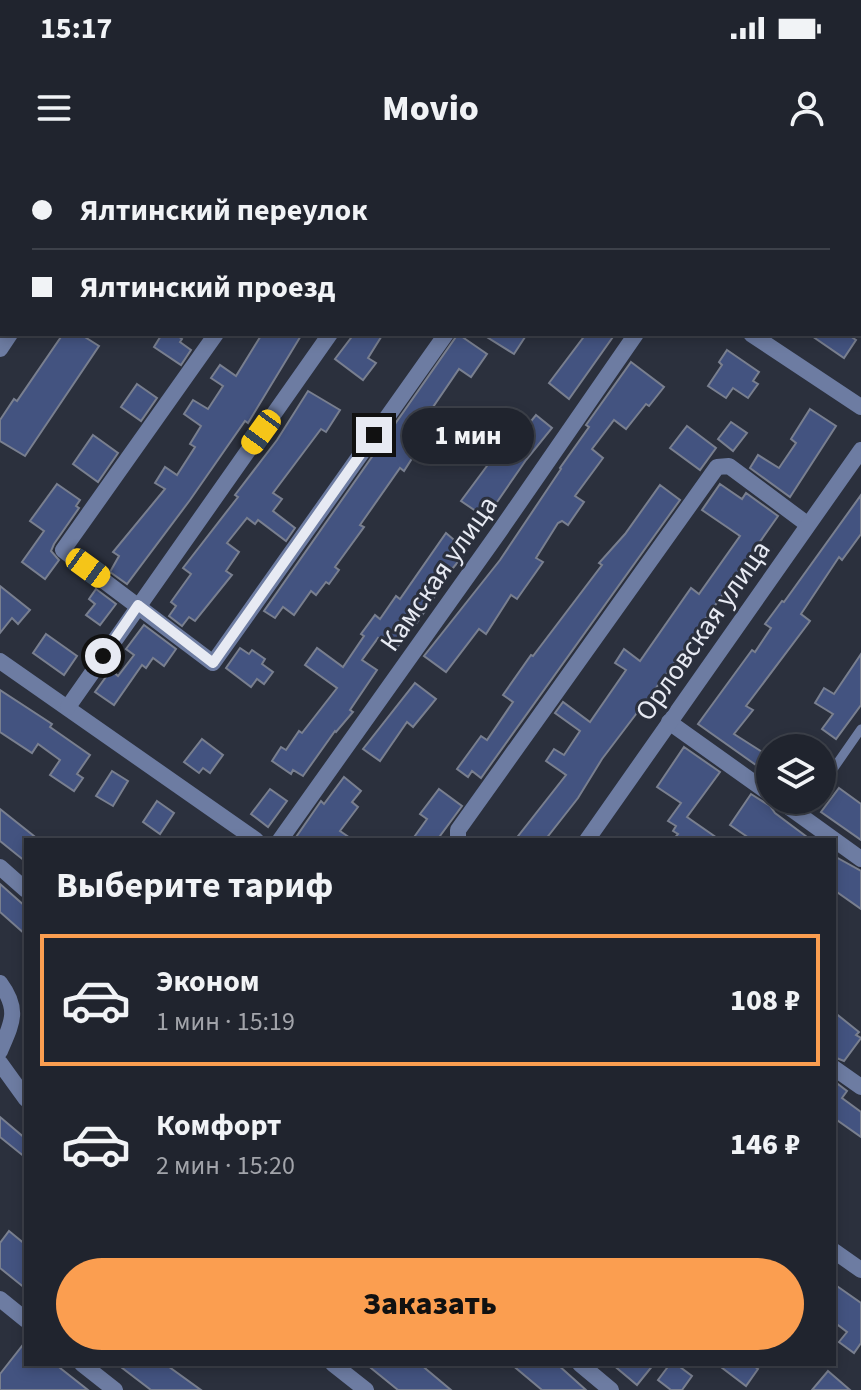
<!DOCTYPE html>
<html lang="ru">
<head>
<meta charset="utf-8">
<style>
  body { margin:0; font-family:"Source Sans 3",sans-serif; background:#2d303a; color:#f1f3f6; height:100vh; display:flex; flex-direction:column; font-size:30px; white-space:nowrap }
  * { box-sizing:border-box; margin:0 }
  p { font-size:26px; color:#a2a4aa }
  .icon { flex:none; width:44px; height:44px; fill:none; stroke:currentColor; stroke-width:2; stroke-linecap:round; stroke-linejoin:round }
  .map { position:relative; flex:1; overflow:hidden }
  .drawer { position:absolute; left:24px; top:678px; width:812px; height:528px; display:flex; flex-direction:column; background:#20242e; border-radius:0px; box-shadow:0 4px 12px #0003,0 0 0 2px #3d414a }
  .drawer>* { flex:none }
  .hud { position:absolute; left:0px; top:0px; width:862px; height:176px; box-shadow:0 4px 12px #0003,0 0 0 2px #3d414a; display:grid; align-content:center; height:176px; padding:0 32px; background:#20242e }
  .buttons { position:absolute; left:756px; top:574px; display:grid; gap:16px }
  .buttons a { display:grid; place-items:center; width:80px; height:80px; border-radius:50%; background:#20242e; box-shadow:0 4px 12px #0003,0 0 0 2px #3d414a; font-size:40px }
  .end { position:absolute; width:36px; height:36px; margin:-18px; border:10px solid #e7eaf3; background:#111; box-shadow:0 0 0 4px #111 }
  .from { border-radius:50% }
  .bubble { position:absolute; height:56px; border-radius:28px; background:#20242e; box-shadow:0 4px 12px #0003,0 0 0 2px #3d414a; font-size:26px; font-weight:800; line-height:56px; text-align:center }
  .car { position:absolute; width:24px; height:48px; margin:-24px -12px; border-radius:10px; box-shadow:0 0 6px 2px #0007; background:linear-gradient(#f5c518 24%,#345 0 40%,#f5c518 0 76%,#345 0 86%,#f5c518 0) }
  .hud b { display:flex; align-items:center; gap:28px; height:76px; font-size:30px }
  .hud b+b { border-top:2px solid #3d414a }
  .hud i { width:20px; height:20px; background:#f1f3f6 }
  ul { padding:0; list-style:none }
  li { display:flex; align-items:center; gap:24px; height:132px; margin:0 16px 12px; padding:0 16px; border:4px solid transparent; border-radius:0px }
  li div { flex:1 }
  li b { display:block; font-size:30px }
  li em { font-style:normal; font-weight:800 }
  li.on { border-color:#fb9e50 }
  li>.icon { width:72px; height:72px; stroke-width:1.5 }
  h2 { padding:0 32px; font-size:36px; line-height:96px }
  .action { display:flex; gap:16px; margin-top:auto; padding:16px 32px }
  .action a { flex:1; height:92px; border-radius:48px; background:#fb9e50; color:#111; font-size:32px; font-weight:800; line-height:92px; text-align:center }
  .status { display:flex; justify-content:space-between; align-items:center; height:56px; padding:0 40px; background:#20242e; direction:ltr }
  .status svg { height:22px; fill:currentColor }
  header { display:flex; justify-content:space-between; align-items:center; height:104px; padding:0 32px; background:#20242e; font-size:36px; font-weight:800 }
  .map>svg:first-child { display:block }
  .built { fill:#333a4d }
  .building { fill:#435380; stroke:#797f8f; stroke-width:2 }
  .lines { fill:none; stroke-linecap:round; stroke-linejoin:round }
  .service { stroke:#6d7ca2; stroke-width:9 }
  .minor { stroke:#6d7ca2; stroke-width:16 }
  .route { stroke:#e7eaf3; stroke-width:10 }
  .labels { text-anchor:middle; stroke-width:6; stroke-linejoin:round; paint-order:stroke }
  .street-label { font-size:28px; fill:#e7eaf3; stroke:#2b303d }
</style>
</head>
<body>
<div class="status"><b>15:17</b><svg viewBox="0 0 49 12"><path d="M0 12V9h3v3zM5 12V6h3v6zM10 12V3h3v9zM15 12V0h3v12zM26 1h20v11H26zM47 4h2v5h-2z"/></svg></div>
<header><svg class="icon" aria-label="menu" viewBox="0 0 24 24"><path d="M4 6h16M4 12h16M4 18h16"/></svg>Movio<svg class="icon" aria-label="person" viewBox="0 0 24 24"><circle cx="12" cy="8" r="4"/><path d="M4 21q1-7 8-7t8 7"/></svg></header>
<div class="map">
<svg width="861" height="1230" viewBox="0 0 861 1230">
  <rect width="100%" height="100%" fill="#2b303d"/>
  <path class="built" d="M 747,0 L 861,0 L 861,92 L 860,2 Z"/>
  <g class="building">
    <path d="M 63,174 L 80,174 L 99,186 L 25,296 L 0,281 L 0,260 L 14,239 L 17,241 Z"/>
    <path d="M 162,174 L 175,174 L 182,179 L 180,182 L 191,190 L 181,205 L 154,187 Z"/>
    <path d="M 262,174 L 302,174 L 248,263 L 245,261 L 190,340 L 127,424 L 110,412 L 119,396 L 113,392 L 165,329 L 155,323 L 165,307 L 177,315 L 195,287 L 190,284 L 201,266 L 184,254 L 193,240 L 208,249 L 223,226 L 211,218 L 220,205 L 236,216 Z"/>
    <path d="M 354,174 L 383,174 L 368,198 L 376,203 L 363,220 L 335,199 Z"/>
    <path d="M 458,174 L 487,194 L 471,217 L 459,209 L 416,272 L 425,278 L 404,311 L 400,308 L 360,365 L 364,367 L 335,407 L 339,410 L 329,424 L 326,422 L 316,435 L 311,431 L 294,455 L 283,447 L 275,458 L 264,451 Z"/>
    <path d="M 482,174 L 527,174 L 514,194 Z"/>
    <path d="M 586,174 L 615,174 L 569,239 L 549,223 Z"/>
    <path d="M 809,174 L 847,174 L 856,180 L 844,198 Z"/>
    <path d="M 727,190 L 759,212 L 753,221 L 758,224 L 748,238 L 733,228 L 726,238 L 708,226 L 722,205 L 719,202 Z"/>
    <path d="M 631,202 L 664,227 L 649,246 L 646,244 L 626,269 L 614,260 L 592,289 L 603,298 L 575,336 L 584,342 L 568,365 L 562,361 L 558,363 L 536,398 L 543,402 L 517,439 L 511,435 L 486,474 L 479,469 L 446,512 L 424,496 L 500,400 L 561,309 L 560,308 L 589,267 L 586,265 Z"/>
    <path d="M 137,224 L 157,238 L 141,261 L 121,247 Z"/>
    <path d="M 308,231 L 340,250 L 326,272 L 321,269 L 273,333 L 282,339 L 273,351 L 295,368 L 286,381 L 258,360 L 255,364 L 247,358 L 227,383 L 239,392 L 226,411 L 232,415 L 195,461 L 189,457 L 182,466 L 169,456 L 176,446 L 171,442 L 191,414 L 183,408 L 238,337 L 235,335 L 277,280 Z"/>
    <path d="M 810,249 L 836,266 L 790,337 L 750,308 L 758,295 L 779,308 L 796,283 L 791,279 Z"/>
    <path d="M 536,255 L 552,268 L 526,300 L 486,358 L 461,341 L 504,283 L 510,287 Z"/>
    <path d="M 731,262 L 747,273 L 733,291 L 718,279 Z"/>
    <path d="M 687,266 L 716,288 L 700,310 L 670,288 Z"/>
    <path d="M 93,275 L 118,293 L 98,322 L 73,304 Z"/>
    <path d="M 57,324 L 80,340 L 76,346 L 79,348 L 54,384 L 51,391 L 59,400 L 45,419 L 22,402 L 44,371 L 30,361 Z"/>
    <path d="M 720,324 L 742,339 L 746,333 L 778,356 L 671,508 L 602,599 L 578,638 L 545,680 L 515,680 L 566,615 L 546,601 L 554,589 L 564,595 L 580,571 L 555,553 L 563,542 L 590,562 L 626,510 L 615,503 L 624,489 L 640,501 L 691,428 L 699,434 L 740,376 L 702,350 Z"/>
    <path d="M 660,325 L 680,340 L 481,618 L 472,611 L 468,617 L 457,609 L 481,576 L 487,580 L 513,542 L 503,535 L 531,495 L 533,496 L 602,405 L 599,403 L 625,374 Z"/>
    <path d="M 861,335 L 861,374 L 842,400 L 839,397 L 801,454 L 810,461 L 746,546 L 753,550 L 734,574 L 770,597 L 763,610 L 698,564 L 752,490 L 755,492 L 771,468 L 765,464 L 782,441 L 784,442 Z"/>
    <path d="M 446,373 L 467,391 L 443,420 L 445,421 L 419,460 L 395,490 L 378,478 L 362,500 L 377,510 L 350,550 L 353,552 L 336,572 L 335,571 L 303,616 L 293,610 L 291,614 L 272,601 L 281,587 L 286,590 L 299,571 L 302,573 L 337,528 L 305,505 L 317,488 L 343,507 L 364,476 L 361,474 L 375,455 L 380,459 L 396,436 L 400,439 Z"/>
    <path d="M 0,426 L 30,450 L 18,464 L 12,458 L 0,473 Z"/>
    <path d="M 96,429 L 116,444 L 100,465 L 86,455 L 95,444 L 89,439 Z"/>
    <path d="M 144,465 L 176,489 L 164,506 L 153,498 L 146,508 L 142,505 L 114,545 L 95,532 L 111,510 L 118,516 L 134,495 L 126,489 Z"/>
    <path d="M 46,474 L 77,496 L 64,515 L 33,493 Z"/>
    <path d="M 240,488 L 249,494 L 252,490 L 265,499 L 262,504 L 273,512 L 264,524 L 257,519 L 251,527 L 226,508 Z"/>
    <path d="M 861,494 L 861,545 L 836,579 L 822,569 L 833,554 L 815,543 L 824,528 L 834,534 Z"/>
    <path d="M 415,523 L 436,539 L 413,567 L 407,562 L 380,601 L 363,589 Z"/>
    <path d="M 0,530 L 52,564 L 50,567 L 90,595 L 77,614 L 83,618 L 74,631 L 50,615 L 60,600 L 38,584 L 32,593 L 0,572 Z"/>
    <path d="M 202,579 L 223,595 L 210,613 L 203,608 L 199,613 L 184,602 Z"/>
    <path d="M 684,587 L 720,612 L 687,657 L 720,680 L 673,680 L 678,674 L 673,671 L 676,666 L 668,661 L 681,643 L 657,627 Z"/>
    <path d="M 112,611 L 128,621 L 113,646 L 96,636 Z"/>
    <path d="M 344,617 L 361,631 L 352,642 L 358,647 L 340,671 L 353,680 L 294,680 L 321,641 L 324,644 Z"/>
    <path d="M 839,628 L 861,644 L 861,680 L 821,652 Z"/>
    <path d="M 270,629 L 287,641 L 268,667 L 251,654 Z"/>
    <path d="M 439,629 L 462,646 L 437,680 L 412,680 L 427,659 L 420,654 Z"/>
    <path d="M 751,634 L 770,646 L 775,653 L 811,680 L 752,680 L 730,665 Z"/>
    <path d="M 157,641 L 174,653 L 160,674 L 143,662 Z"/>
    <path d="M 0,649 L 39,680 L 26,680 L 26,702 L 0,681 Z"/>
    <path d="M 834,696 L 861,711 L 861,749 L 834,730 Z"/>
    <path d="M 0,724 L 26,747 L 26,775 L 0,752 Z"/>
    <path d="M 834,852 L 859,872 L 856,875 L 861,878 L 844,901 L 834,897 Z"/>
    <path d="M 834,921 L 847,931 L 842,938 L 861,952 L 861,977 L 834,958 Z"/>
    <path d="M 0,957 L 26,979 L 26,998 L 0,977 Z"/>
    <path d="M 9,1071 L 26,1085 L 26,1129 L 0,1108 L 0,1083 Z"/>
    <path d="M 834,1124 L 861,1143 L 861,1183 L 854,1193 L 839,1182 L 847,1172 L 834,1162 Z"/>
    <path d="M 26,1181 L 26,1204 L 55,1204 L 88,1230 L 0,1230 L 0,1214 Z"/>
    <path d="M 117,1204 L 165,1204 L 201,1230 L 151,1230 Z"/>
    <path d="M 366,1204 L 420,1204 L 451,1230 L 398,1230 Z"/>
    <path d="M 511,1204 L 557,1204 L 586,1230 L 542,1230 Z"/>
    <path d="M 612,1204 L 654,1204 L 637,1225 Z"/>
    <path d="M 670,1204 L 676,1204 L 692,1216 L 682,1230 L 671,1230 L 658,1220 Z"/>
    <path d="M 717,1204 L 751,1204 L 758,1209 L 746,1226 Z"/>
    <path d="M 828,1211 L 850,1230 L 812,1230 Z"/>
  </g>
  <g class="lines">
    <g class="service">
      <path d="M 822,625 L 861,569"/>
      <path d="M 801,656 L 812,640"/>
    </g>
    <g class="minor">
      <path d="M 508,0 L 511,2"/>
      <path d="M 131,2 L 132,0"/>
      <path d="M 449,2 L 451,0"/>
      <path d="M 216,174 L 63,390 L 213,503 L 446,174"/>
      <path d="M 751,174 L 861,247"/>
      <path d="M 0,189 L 10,174"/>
      <path d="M 0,501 L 256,680"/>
      <path d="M 68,547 L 330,174"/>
      <path d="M 669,562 L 770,634"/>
      <path d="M 779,640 L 861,699"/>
      <path d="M 280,680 L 499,372 L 636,174"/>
      <path d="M 458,680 L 458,670 L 717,307 L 729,306 L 807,364"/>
      <path d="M 587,680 L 861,290"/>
      <path d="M 0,707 L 26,730"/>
      <path d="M 0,823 C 20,850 12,863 0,891"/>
      <path d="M 0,903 L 26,939"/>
      <path d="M 834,908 L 861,927"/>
      <path d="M 834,1091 L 861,1110"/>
      <path d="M 0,1139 L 26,1160"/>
      <path d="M 82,1204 L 115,1230"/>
      <path d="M 333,1204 L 366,1230"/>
      <path d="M 580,1204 L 611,1230"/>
    </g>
  </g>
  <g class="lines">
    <path class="route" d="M 103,496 L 138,445 L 213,503 L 374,275"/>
  </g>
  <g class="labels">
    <g class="street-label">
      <text transform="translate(438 413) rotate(-55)" y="10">Камская улица</text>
      <text transform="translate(702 470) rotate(-55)" y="10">Орловская улица</text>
    </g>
  </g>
</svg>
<div class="buttons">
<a><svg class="icon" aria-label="layers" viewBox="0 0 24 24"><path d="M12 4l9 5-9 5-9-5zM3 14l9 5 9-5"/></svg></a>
</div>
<i class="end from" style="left:103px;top:496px"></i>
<i class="end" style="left:374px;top:275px"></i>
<div class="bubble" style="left:402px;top:248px;width:132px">1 мин</div>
<i class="car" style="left:261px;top:272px;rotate:216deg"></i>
<i class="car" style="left:88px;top:408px;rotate:126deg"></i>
<div class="hud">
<b><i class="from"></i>Ялтинский переулок</b>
<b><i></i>Ялтинский проезд</b>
</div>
<section class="drawer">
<h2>Выберите тариф</h2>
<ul>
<li class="on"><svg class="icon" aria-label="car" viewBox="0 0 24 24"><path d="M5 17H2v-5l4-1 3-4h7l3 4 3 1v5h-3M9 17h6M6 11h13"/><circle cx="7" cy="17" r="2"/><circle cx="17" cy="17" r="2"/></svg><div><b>Эконом</b><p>1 мин · 15:19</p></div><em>108 ₽</em></li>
<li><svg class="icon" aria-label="car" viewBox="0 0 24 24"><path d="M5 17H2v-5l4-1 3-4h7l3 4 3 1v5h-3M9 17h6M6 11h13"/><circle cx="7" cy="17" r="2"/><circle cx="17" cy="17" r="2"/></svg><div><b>Комфорт</b><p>2 мин · 15:20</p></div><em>146 ₽</em></li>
</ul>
<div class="action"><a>Заказать</a></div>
</section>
</div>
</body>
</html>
